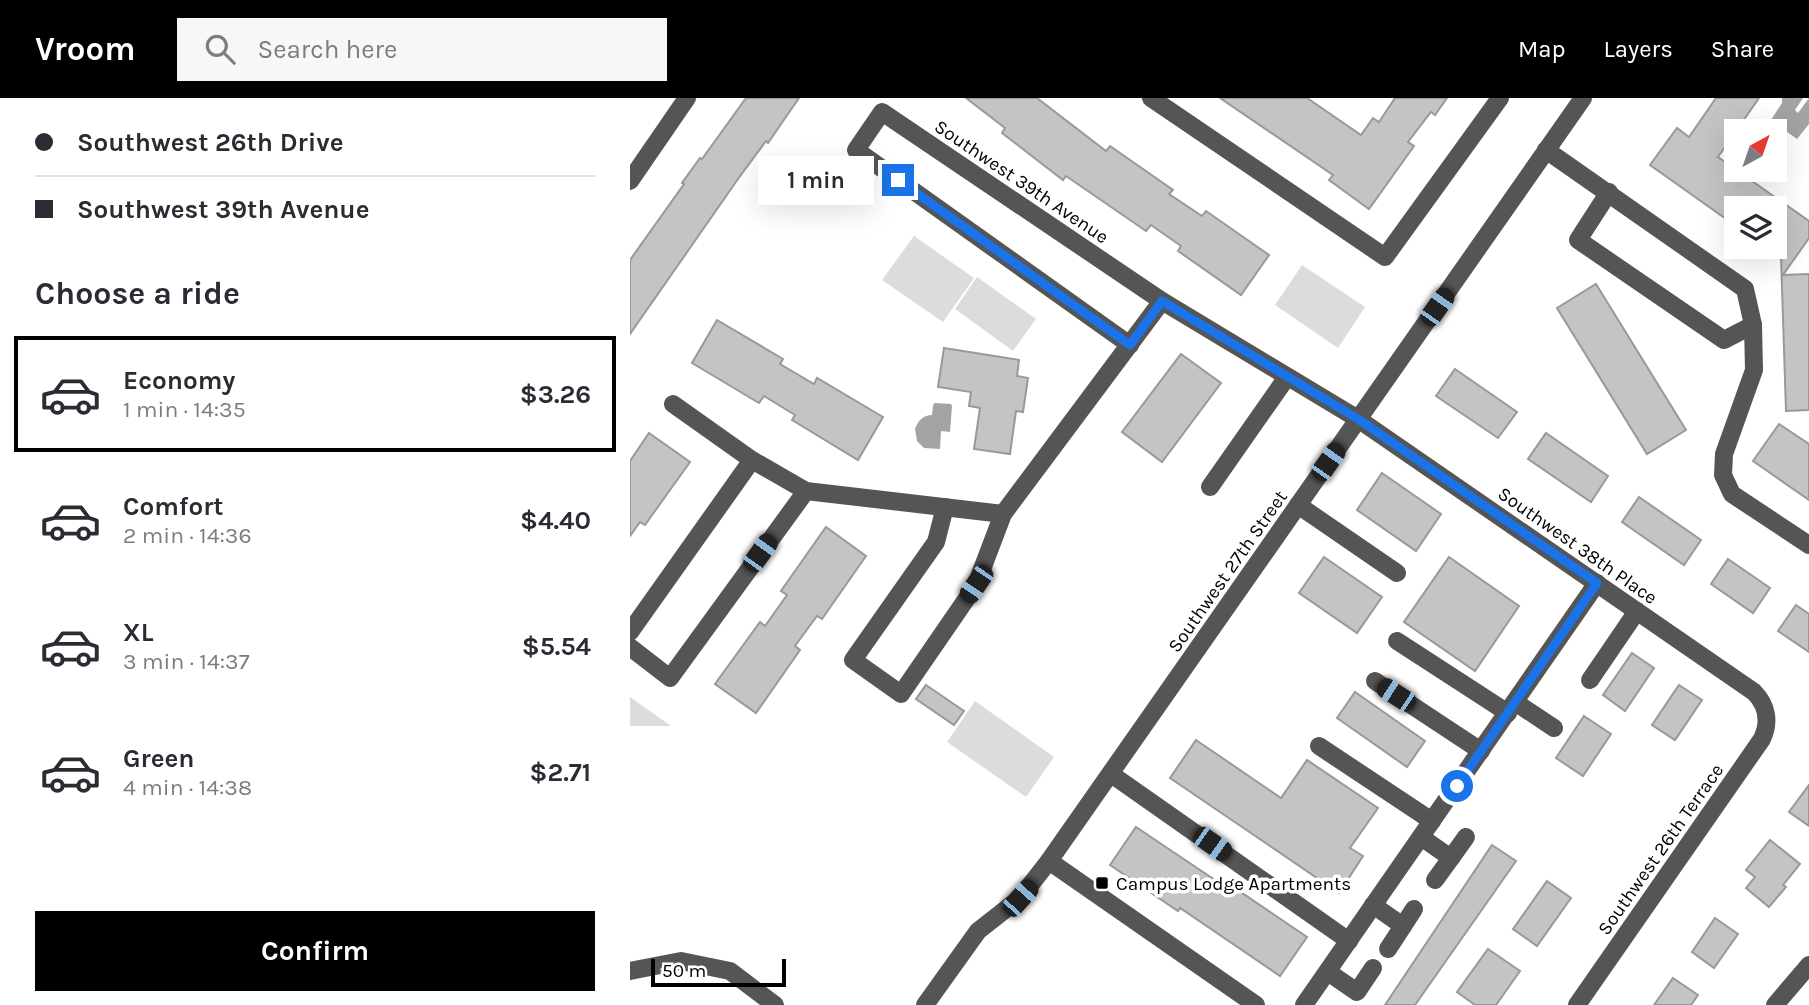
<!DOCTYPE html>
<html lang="en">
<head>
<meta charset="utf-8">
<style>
  body { margin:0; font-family:Karla,sans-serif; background:#f7f7f7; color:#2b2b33; height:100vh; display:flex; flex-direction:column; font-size:26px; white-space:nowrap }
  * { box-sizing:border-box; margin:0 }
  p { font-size:23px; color:#7c7c81 }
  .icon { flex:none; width:38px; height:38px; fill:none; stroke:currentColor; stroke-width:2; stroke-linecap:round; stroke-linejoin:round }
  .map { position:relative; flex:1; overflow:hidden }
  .drawer { display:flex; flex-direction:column; background:#fff; width:630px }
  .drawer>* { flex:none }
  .guide { display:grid; align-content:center; height:154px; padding:0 35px; background:#fff }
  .needle { width:46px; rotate:40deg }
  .controls { position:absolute; left:1094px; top:21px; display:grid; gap:14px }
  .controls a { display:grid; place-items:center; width:63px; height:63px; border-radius:0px; background:#fff; box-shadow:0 7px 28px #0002; font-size:35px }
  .scale { position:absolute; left:21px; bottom:18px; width:135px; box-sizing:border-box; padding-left:7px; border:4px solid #000; border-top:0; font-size:19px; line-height:24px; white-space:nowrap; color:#000; -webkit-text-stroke:5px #fff; paint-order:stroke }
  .end { position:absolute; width:32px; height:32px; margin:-16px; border:9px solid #1a73e8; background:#fff; box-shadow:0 0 0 4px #fff }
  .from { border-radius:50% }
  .bubble { position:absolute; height:49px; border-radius:0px; background:#fff; box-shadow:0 7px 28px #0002; font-size:23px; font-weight:700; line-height:49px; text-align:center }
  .car { position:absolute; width:21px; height:42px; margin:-21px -10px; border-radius:9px; box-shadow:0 0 5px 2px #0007; background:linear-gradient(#222 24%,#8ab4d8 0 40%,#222 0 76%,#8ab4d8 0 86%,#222 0) }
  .guide b { display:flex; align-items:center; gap:24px; height:66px; font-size:26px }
  .guide b+b { border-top:2px solid #e1e1e2 }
  .guide i { width:18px; height:18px; background:#2b2b33 }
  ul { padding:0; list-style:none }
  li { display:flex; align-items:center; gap:21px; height:116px; margin:0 14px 10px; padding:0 21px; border:4px solid transparent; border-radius:0px }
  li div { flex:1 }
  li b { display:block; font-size:26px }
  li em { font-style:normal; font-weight:700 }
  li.current { border-color:#000 }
  li>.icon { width:63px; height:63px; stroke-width:1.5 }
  h2 { padding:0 35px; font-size:32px; line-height:84px }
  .button { display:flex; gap:14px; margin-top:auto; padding:14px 35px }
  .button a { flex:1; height:80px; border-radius:0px; background:#000; color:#fff; font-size:28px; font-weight:700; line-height:80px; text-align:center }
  header { display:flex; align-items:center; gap:42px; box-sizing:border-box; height:98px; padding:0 35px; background:#000; color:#fff }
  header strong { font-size:33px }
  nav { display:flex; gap:38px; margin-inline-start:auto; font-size:24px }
  .search { width:490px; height:63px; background:#f7f7f7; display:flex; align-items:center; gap:18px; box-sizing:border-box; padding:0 24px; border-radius:0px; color:#7c7c81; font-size:26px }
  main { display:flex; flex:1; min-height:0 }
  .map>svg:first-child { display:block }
  .green { fill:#dcdcdc }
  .water { fill:#a3a3a3 }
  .building { fill:#c4c4c4; stroke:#999; stroke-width:2 }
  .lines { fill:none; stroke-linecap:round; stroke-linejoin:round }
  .minor { stroke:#555; stroke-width:18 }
  .route { stroke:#1a73e8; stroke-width:9 }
  .poi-dot { fill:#000; stroke:#fff; stroke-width:2.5 }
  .labels { text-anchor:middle; stroke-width:7; stroke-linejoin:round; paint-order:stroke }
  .street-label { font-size:19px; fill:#000; stroke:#fff }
  .poi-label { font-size:19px; fill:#000; stroke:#fff; text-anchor:start }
</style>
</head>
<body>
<header>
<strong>Vroom</strong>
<div class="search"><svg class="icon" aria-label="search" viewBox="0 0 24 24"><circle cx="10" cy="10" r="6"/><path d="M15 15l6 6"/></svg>Search here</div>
<nav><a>Map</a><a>Layers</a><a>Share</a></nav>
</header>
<main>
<section class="drawer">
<div class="guide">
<b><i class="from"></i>Southwest 26th Drive</b>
<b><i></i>Southwest 39th Avenue</b>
</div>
<h2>Choose a ride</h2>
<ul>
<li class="current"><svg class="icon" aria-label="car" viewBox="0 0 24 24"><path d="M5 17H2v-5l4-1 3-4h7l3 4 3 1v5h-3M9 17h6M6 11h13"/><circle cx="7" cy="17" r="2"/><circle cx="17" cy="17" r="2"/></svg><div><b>Economy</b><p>1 min · 14:35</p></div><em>$3.26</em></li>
<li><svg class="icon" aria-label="car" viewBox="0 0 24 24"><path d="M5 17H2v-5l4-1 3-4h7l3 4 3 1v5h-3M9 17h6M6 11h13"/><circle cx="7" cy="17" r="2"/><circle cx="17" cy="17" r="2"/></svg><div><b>Comfort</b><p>2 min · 14:36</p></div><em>$4.40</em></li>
<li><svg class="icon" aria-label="car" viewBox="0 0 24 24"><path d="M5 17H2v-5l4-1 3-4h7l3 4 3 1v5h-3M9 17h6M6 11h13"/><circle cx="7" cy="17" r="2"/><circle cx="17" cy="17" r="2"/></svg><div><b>XL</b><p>3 min · 14:37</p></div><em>$5.54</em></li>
<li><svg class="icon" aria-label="car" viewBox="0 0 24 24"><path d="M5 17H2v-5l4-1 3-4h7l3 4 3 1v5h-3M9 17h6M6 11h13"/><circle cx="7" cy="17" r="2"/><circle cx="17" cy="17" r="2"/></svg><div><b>Green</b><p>4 min · 14:38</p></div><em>$2.71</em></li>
</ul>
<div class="button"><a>Confirm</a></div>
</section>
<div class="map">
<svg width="1179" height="907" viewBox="0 0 1179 907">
  <rect width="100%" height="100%" fill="#fff"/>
  <g class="green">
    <path d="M 284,138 L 344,180 L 313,224 L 252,182 Z"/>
    <path d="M 672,167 L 735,209 L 708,250 L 645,207 Z"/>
    <path d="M 347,179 L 406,221 L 383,253 L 325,211 Z"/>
    <path d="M 0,599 L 41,628 L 0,628 Z"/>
    <path d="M 345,603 L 424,659 L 396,699 L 317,644 Z"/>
  </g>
  <g class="water">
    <path d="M 1152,0 L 1173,0 L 1165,12 L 1168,15 L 1179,0 L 1179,26 L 1167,41 L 1153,31 L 1148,36 L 1137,28 L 1152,5 Z"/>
    <path d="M 305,305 L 321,306 L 322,308 L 320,334 L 311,333 L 310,351 L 294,350 L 287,343 L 285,331 C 288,322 294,317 302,317 L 303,307 Z"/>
  </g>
  <g class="building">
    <path d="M 116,0 L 169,0 L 138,45 L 136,43 L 108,81 L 0,236 L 0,162 L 54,86 L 52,85 L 70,60 L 72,61 Z"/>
    <path d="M 336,0 L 407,0 L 476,53 L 480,48 L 543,92 L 539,96 L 572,118 L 576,113 L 639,157 L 611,197 L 548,153 L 551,148 L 521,127 L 516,133 L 436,78 L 433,82 L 372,35 L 375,30 Z"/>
    <path d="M 590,0 L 677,0 L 731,37 L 743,20 L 749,24 L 765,0 L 817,0 L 805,17 L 801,14 L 778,44 L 784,48 L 739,111 L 699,82 L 703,77 Z"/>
    <path d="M 1086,0 L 1129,0 L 1088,59 L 1179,123 L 1179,140 L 1153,177 L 1179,176 L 1179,312 L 1156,313 L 1151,159 L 1144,155 L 1144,110 L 1106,110 L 1106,128 L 1020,67 L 1047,30 L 1059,39 Z"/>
    <path d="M 966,186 L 1056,332 L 1017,356 L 927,210 Z"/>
    <path d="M 87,222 L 153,261 L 150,266 L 184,286 L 187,280 L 253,319 L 228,362 L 162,322 L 165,317 L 134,298 L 129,305 L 62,265 Z"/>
    <path d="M 314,250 L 389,262 L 387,278 L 398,280 L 393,314 L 386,313 L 380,356 L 344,351 L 350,310 L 339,308 L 341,294 L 308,289 Z"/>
    <path d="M 551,256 L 591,285 L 532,364 L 492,334 Z"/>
    <path d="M 825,271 L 887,314 L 868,340 L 806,298 Z"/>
    <path d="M 1149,326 L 1179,346 L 1179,402 L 1123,363 Z"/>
    <path d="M 19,335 L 60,364 L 15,427 L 10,424 L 0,438 L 0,363 Z"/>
    <path d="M 916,335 L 978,378 L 961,404 L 898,361 Z"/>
    <path d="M 752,375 L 811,416 L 786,453 L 727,412 Z"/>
    <path d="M 1009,399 L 1071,442 L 1054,467 L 992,424 Z"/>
    <path d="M 196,429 L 236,458 L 192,521 L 187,518 L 165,548 L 170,552 L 126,615 L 85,586 L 130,524 L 135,528 L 157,497 L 151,493 Z"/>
    <path d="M 694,459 L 752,499 L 727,535 L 669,495 Z"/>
    <path d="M 819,459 L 889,508 L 845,573 L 774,524 Z"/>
    <path d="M 1098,461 L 1140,490 L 1123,515 L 1081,486 Z"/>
    <path d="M 1166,507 L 1179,516 L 1179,554 L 1148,533 Z"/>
    <path d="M 1002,555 L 1024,570 L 995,613 L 973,597 Z"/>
    <path d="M 296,587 L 334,613 L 324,627 L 286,601 Z"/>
    <path d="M 1049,587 L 1072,602 L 1045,642 L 1022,627 Z"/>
    <path d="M 725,594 L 795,643 L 777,669 L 707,620 Z"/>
    <path d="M 954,618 L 981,636 L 953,678 L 926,660 Z"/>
    <path d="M 566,642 L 651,700 L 677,662 L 748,710 L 720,750 L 733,758 L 709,795 L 540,680 Z"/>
    <path d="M 1179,687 L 1179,728 L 1159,714 Z"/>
    <path d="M 506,729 L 588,784 L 590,780 L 677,839 L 650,878 L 550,810 L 548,813 L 480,767 Z"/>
    <path d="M 1140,742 L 1170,766 L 1153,787 L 1156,789 L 1139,809 L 1116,790 L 1125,779 L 1116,772 Z"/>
    <path d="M 862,747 L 886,763 L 785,907 L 755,907 Z"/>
    <path d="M 917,783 L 941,800 L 907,848 L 883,831 Z"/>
    <path d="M 1085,820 L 1108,836 L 1084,870 L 1062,854 Z"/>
    <path d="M 858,851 L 890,873 L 866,907 L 845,907 L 827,894 Z"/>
    <path d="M 1043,880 L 1068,897 L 1061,907 L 1024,907 Z"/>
  </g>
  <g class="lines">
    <g class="minor">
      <path d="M 521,0 L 755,159 L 870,0"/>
      <path d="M 916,52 L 1115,191 L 1123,227 L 1124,272 L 1094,356 L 1093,377 L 1102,396 L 1179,447"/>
      <path d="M 0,83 L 57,0"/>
      <path d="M 979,94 L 948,142 L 1094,242 L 1123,227"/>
      <path d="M 500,247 L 226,52 L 252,14 L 532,203 L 728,321 L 1124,594 C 1137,607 1140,624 1132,641 L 947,907"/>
      <path d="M 43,306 L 122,362 L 176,393 L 373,416"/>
      <path d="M 580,389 L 657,279"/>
      <path d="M 668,407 L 767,475"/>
      <path d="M 315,409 L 306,444 L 223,562 L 271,596 L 346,487 L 373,416 L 532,203"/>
      <path d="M 0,534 L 122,362"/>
      <path d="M 767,543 L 878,615"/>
      <path d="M 0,549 L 40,580 L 176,393"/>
      <path d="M 960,582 L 1007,513"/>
      <path d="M 745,583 L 851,653"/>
      <path d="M 885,604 L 924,630"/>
      <path d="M 689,648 L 802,723"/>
      <path d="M 481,676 L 719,843"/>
      <path d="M 791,739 L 821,760 L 805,782"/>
      <path d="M 821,760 L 836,739"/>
      <path d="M 419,763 L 626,907"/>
      <path d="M 743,807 L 773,828 L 784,811"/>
      <path d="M 758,851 L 773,828"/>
      <path d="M 0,873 L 51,863 L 100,873 L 145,907"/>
      <path d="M 698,874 L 727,894 L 743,870"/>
      <path d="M 295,907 L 348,833 L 390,800 L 419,763 L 953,0"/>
      <path d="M 674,907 L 967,485"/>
      <path d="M 1145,907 L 1179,867"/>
    </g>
  </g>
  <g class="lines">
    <path class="route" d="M 268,82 L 500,247 L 532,203 L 728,321 L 967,485 L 827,688"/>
  </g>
  <rect class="poi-dot" x="465" y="778" width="14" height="14" rx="3.5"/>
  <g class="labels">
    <g class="street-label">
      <text transform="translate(392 83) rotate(34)" y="7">Southwest 39th Avenue</text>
      <text transform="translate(948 447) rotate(35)" y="7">Southwest 38th Place</text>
      <text transform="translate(597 473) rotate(-55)" y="7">Southwest 27th Street</text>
      <text transform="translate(1030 751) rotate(-55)" y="7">Southwest 26th Terrace</text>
    </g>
    <g class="poi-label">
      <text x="486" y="792">Campus Lodge Apartments</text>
    </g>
  </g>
</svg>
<div class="controls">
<a><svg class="needle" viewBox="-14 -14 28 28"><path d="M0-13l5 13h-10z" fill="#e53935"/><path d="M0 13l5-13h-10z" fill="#7c7c81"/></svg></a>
<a><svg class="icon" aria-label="layers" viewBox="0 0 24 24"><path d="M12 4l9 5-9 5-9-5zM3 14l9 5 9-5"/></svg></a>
</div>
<div class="scale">50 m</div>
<i class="end from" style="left:827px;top:688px"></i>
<i class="end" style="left:268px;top:82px"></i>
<div class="bubble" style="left:128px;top:58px;width:116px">1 min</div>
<i class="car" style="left:807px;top:209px;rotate:35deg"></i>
<i class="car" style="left:698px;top:364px;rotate:35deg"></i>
<i class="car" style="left:130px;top:455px;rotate:36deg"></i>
<i class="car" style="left:346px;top:486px;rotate:214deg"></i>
<i class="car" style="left:766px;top:597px;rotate:303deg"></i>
<i class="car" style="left:582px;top:746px;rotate:125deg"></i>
<i class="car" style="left:390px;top:800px;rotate:42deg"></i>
</div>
</main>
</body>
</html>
